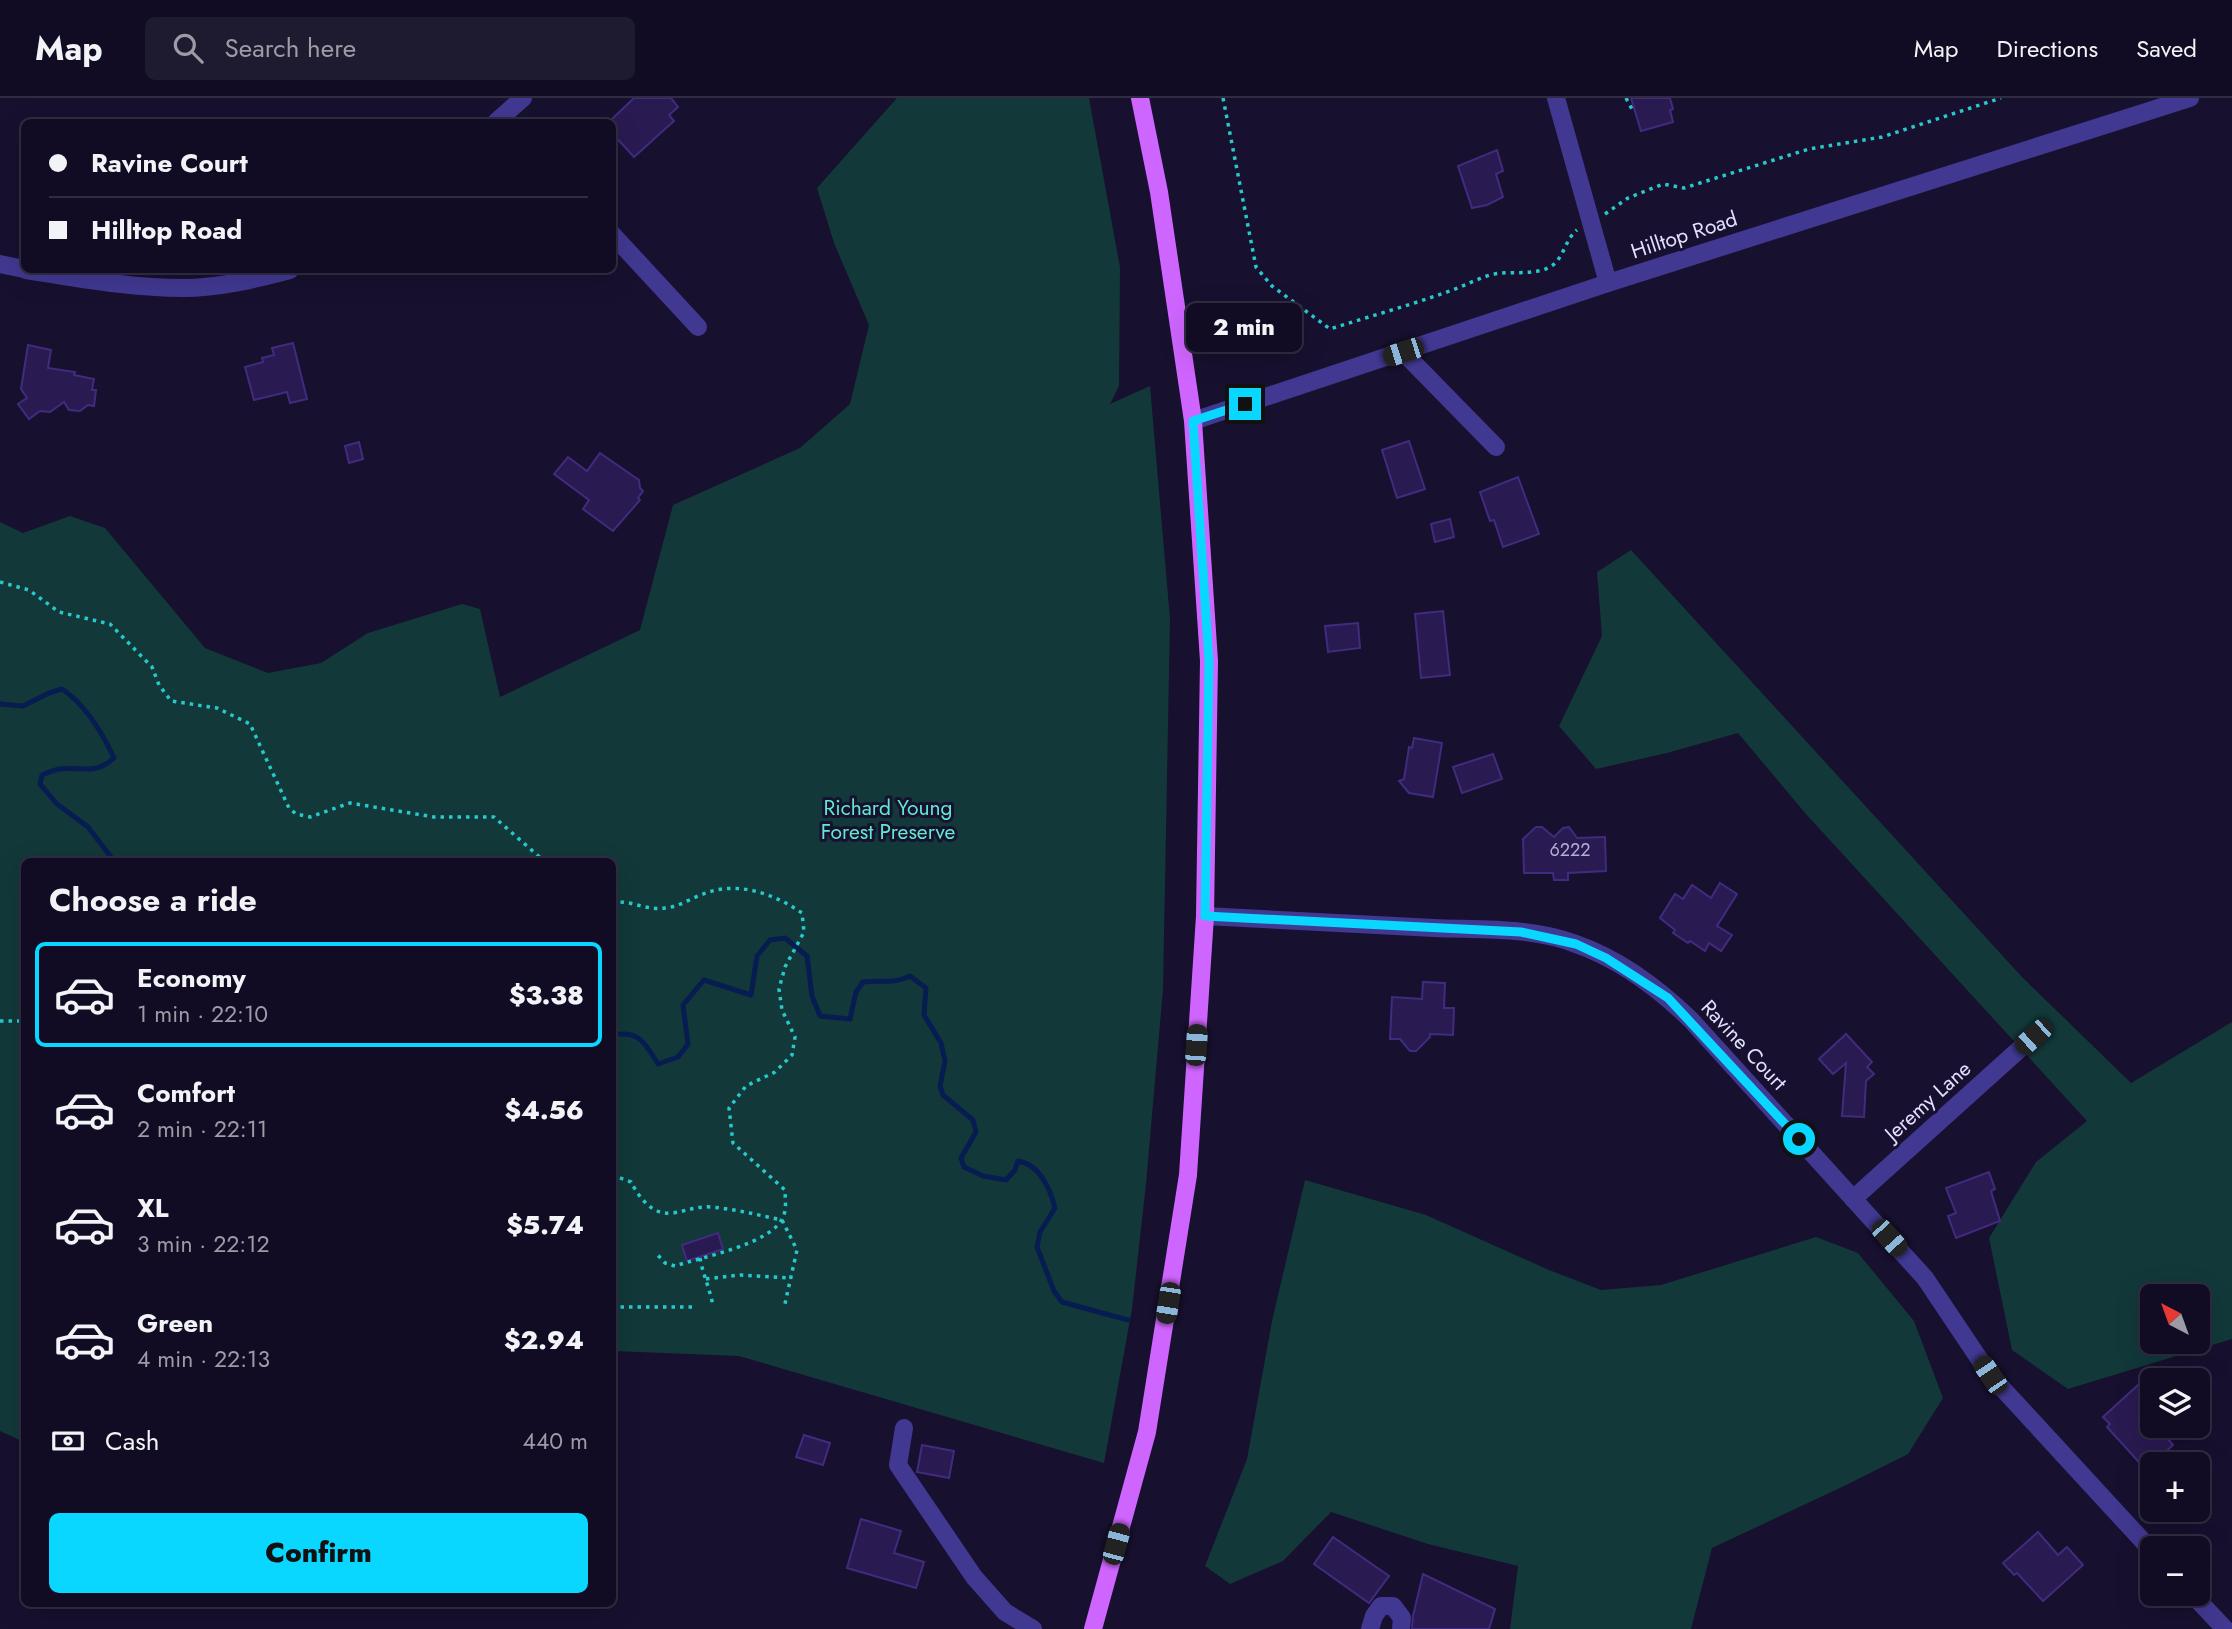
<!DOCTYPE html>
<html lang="en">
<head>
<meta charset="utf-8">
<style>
  body { margin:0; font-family:Jost,sans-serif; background:#1e1a30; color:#f1f3f6; height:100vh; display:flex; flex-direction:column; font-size:26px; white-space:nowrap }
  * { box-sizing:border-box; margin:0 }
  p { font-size:23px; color:#9c9ba6 }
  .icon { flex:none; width:38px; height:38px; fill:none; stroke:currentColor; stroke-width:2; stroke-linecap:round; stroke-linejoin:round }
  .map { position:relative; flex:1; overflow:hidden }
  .sheet { position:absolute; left:21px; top:760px; width:595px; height:749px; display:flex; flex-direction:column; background:#110c23; border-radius:10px; box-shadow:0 7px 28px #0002,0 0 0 2px #302c41 }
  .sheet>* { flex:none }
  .guide { position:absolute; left:21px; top:21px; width:595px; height:154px; border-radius:10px; box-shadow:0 7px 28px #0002,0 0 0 2px #302c41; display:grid; align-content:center; height:154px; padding:0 28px; background:#110c23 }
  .needle { width:46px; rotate:319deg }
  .tools { position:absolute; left:2140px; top:1186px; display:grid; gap:14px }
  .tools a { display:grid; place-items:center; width:70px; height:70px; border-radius:10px; background:#110c23; box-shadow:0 7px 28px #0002,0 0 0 2px #302c41; font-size:35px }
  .end { position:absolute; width:32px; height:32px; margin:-16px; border:9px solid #0ad7ff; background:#111; box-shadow:0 0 0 4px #111 }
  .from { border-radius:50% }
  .bubble { position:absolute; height:49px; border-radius:10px; background:#110c23; box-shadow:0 7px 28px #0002,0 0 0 2px #302c41; font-size:23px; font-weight:800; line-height:49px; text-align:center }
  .car { position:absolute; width:21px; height:42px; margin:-21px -10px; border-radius:9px; box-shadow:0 0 5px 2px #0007; background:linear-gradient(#222 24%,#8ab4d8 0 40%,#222 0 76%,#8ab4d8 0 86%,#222 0) }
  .guide b { display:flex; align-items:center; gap:24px; height:66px; font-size:26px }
  .guide b+b { border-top:2px solid #302c41 }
  .guide i { width:18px; height:18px; background:#f1f3f6 }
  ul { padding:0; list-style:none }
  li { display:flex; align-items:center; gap:21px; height:105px; margin:0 14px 10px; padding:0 14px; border:4px solid transparent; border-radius:10px }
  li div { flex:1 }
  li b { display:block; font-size:26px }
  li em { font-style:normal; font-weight:800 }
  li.selected { border-color:#0ad7ff }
  li>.icon { width:63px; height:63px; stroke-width:1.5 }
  h2 { padding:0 28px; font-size:32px; line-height:84px }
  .pay { display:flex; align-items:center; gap:18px; height:77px; padding:0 28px; font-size:26px }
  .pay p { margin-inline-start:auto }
  .action { display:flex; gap:14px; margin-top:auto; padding:14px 28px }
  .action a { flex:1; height:80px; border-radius:10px; background:#0ad7ff; color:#111; font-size:28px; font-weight:800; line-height:80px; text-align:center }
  header { display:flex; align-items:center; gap:42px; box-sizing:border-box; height:98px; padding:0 35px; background:#110c23; border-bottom:2px solid #302c41 }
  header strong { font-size:33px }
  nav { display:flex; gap:38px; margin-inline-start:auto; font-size:24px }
  .search { width:490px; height:63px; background:#1e1a30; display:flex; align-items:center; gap:18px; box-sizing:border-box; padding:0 24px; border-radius:10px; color:#9c9ba6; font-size:26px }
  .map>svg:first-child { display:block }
  .green { fill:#12383a; fill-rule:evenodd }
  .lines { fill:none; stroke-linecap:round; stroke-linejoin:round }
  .stream { stroke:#071d51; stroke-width:5 }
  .building { fill:#291a51; stroke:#412b7f; stroke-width:2 }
  .path { stroke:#27c9ca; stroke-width:3.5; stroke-dasharray:3.5 5; stroke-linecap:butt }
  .minor { stroke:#413891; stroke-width:18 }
  .major { stroke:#cf65ff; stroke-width:18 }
  .route { stroke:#0ad7ff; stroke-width:9 }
  .labels { text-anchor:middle; stroke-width:6; stroke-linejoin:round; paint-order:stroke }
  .number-label { font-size:18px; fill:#b5add4 }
  .street-label { font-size:21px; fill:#e4deff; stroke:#17102f }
  .park-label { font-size:21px; fill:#5fead0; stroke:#17102f }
</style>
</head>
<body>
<header>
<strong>Map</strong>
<div class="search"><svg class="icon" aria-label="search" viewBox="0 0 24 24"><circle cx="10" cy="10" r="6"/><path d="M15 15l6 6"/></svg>Search here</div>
<nav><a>Map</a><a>Directions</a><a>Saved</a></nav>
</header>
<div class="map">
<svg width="2232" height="1531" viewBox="0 0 2232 1531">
  <rect width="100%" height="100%" fill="#17102f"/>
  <g class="green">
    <path d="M 897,0 L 1089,0 L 1120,169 L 1119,288 L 1110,306 L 1150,288 L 1170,521 L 1163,891 L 1146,1086 L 1132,1211 L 1104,1365 L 739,1258 L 613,1253 L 612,763 L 24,763 L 24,1344 L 0,1333 L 0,424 L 23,435 L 70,418 L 105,430 L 205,550 L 268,575 L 321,565 L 368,535 L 462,506 L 480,511 L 500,599 L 640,532 L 673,407 L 800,350 L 850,306 L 869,227 L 834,145 L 817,90 Z"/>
    <path d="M 1631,452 L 2022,879 L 2131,985 L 2232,924 L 2232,1241 L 2068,1291 L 2012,1252 L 1989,1140 L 2036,1064 L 2087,1023 L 1806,716 L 1738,635 L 1667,655 L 1596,671 L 1559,628 L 1602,538 L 1597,474 ZM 2152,1199 L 2198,1199 L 2198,1244 L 2152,1244 Z"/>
    <path d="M 1305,1082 L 1426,1117 L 1549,1172 L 1601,1192 L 1661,1187 L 1816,1139 L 1858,1155 L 1914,1223 L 1943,1300 L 1908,1356 L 1842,1389 L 1712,1450 L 1691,1531 L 1510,1531 L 1518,1468 L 1428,1446 L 1331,1414 L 1283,1463 L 1230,1486 L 1205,1468 L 1247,1361 L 1272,1223 Z"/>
  </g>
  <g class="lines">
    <g class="stream">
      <path d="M 0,606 L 23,608 L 49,595 L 62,591 C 86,607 102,634 114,660 C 94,678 82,668 59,671 C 54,672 47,675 42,677 L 40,686 L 57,706 L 88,729 L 114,763"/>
      <path d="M 612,937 C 639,932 645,945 658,966 L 678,959 L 688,946 L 683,907 L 704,882 L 751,897 L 757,858 L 770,842 L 785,840 L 807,858 L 812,898 L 820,918 L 850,921 L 856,894 L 863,884 C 880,882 895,886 910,878 L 926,890 L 924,917 L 941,945 L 945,963 L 940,988 L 943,997 L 973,1022 L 976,1034 L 961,1060 L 964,1069 L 983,1078 L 1006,1082 L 1015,1072 L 1018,1063 C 1039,1066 1050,1090 1055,1110 L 1040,1134 L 1037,1149 L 1054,1193 L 1062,1204 L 1128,1222"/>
    </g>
  </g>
  <g class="building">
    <path d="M 634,0 L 671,0 L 678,9 L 669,17 L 674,23 L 634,59 L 612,35 L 612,21 Z"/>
    <path d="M 1631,0 L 1670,0 L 1673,11 L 1670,12 L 1673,24 L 1641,33 Z"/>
    <path d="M 1497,52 L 1503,73 L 1496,76 L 1503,99 L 1487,107 L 1472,110 L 1458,68 Z"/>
    <path d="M 293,245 L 307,301 L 290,305 L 287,294 L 254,302 L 245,269 L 263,264 L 262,260 L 274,257 L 272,250 Z"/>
    <path d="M 28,247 L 51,252 L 48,270 L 75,274 L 74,277 L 94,281 L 92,292 L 96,292 L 94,308 L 88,307 L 80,313 L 69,312 L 64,304 L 50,314 L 40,313 L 29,321 L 18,306 L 27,300 L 21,291 Z"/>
    <path d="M 1409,343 L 1425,391 L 1397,400 L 1382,352 Z"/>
    <path d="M 359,344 L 363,361 L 349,365 L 345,348 Z"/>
    <path d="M 600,355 L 639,382 L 640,390 L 643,393 L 638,400 L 640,402 L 613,433 L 583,411 L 589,402 L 554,376 L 568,359 L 587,373 Z"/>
    <path d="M 1518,379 L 1539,436 L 1503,449 L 1494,422 L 1490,423 L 1480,394 Z"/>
    <path d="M 1450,421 L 1454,439 L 1435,444 L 1431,426 Z"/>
    <path d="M 1443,513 L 1450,577 L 1421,580 L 1415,516 Z"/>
    <path d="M 1358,525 L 1360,550 L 1328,554 L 1325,528 Z"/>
    <path d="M 1414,640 L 1442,645 L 1433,699 L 1409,695 L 1399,683 L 1404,681 L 1409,649 L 1412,650 Z"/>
    <path d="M 1493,656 L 1502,681 L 1462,695 L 1453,669 Z"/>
    <path d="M 1536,729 L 1542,729 L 1554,739 L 1563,730 L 1569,729 L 1577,740 L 1605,739 L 1606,773 L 1568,775 L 1568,782 L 1554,782 L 1553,775 L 1524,775 L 1523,741 Z"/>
    <path d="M 1720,785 L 1737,796 L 1717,828 L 1732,837 L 1721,853 L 1709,845 L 1705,853 L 1690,843 L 1688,845 L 1673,835 L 1675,832 L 1660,820 L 1675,796 L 1683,801 L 1692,787 L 1711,800 Z"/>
    <path d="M 1423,884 L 1445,885 L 1444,910 L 1454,910 L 1453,937 L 1430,936 L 1430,939 L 1416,953 L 1410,953 L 1400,941 L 1390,941 L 1392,899 L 1422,901 Z"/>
    <path d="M 1846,936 L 1872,964 L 1867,969 L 1874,976 L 1866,983 L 1864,1019 L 1842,1018 L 1846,965 L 1833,976 L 1819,961 Z"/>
    <path d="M 1989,1074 L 1995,1091 L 1991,1093 L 2000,1123 L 1956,1140 L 1948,1118 L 1956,1115 L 1946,1090 Z"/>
    <path d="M 718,1135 L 723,1151 L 687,1163 L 682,1147 Z"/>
    <path d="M 2138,1287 L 2152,1303 L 2152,1328 L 2182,1328 L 2168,1341 L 2173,1347 L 2146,1372 L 2107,1329 L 2110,1326 L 2103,1319 Z"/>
    <path d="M 804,1337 L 830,1345 L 823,1367 L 796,1359 Z"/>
    <path d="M 922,1347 L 954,1353 L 949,1380 L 917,1374 Z"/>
    <path d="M 861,1421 L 901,1433 L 894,1455 L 924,1464 L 916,1490 L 847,1470 Z"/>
    <path d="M 2038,1434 L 2058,1457 L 2067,1449 L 2083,1467 L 2043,1503 L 2017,1475 L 2014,1477 L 2003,1465 Z"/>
    <path d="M 1333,1439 L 1389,1478 L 1369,1505 L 1314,1466 Z"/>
    <path d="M 1423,1476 L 1495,1511 L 1489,1531 L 1412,1531 L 1413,1518 Z"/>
  </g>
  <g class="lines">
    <g class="path">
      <path d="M 1223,0 L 1256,169 L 1272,188 L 1330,231 C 1368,219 1407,208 1444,195 C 1460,190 1474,182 1490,177 C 1509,172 1530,178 1548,170 C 1564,163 1564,142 1577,132"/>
      <path d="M 1626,0 L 1633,13"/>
      <path d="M 1605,116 L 1628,100 L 1663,86 L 1684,90 L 1809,51 L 1882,39 L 2001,0"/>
      <path d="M 0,484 L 29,492 L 59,514 L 110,526 L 152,569 L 159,587 L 171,603 L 217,610 L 250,626 L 289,710 L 296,716 L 310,719 L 350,705 L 434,719 L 494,719 L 544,763"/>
      <path d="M 612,804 C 631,802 647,813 665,810 C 679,809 693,799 706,795 C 738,783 775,796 802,815 L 804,834 L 785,869 L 779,891 L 782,912 L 795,939 L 792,957 L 775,974 L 746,988 L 729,1010 L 733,1045 L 785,1092 C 785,1101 787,1111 783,1119 C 772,1146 702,1159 675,1168 L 665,1165 L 655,1154"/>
      <path d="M 0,923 L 24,923"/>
      <path d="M 612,1077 L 631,1084 C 639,1099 652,1118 673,1115 C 686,1113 697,1108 711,1109 C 735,1111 758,1117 782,1122 L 797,1152 L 784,1210"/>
      <path d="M 700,1160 C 703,1177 710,1191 713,1208"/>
      <path d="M 706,1181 L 740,1177 L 791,1180"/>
      <path d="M 612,1209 L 693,1209"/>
    </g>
    <g class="minor">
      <path d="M 1556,0 L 1608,185"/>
      <path d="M 496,24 L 523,0"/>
      <path d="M 612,136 L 698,229"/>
      <path d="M 0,166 L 24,171"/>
      <path d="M 26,172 C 78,180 130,190 183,190 C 219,190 256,181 290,172"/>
      <path d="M 1403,254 L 1496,349"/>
      <path d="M 1193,323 L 1608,185 L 2190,0"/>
      <path d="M 1205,818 C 1281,822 1357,826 1434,830 C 1480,832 1532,829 1576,846 C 1619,861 1659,891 1691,922 L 1925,1180 L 1990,1277 L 2152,1453"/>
      <path d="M 1853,1101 L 2033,939"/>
      <path d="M 904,1330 L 898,1367 L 974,1479 L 1005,1514 L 1033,1531"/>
      <path d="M 2192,1496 L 2225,1531"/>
      <path d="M 1370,1531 L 1374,1518 L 1381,1508 L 1393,1508 L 1402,1520 L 1401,1531"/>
    </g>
    <path class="major" d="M 1093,1531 L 1147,1334 L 1188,1077 L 1205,818 L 1209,563 L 1193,323 L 1159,94 L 1140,0"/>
  </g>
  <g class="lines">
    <path class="route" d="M 1245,306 L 1193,323 L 1209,563 L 1205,818 L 1521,834 L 1576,846 L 1606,860 L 1668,900 L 1799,1041"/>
  </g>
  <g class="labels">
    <g class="number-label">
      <text x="1570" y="758">6222</text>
    </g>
    <g class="street-label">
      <text transform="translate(1684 137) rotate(-18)" y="7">Hilltop Road</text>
      <text transform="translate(1744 947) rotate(47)" y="7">Ravine Court</text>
      <text transform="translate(1928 1003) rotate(-42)" y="7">Jeremy Lane</text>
    </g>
    <g class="park-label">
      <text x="888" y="717">Richard Young<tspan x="888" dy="24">Forest Preserve</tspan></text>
    </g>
  </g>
</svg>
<div class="tools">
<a><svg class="needle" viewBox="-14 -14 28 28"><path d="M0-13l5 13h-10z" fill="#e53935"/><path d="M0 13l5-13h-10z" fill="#9c9ba6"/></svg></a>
<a><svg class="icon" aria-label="layers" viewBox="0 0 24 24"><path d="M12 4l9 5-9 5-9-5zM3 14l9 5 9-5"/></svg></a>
<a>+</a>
<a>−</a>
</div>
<i class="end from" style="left:1799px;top:1041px"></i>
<i class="end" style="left:1245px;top:306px"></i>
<div class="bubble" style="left:1186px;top:205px;width:116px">2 min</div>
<i class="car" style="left:1403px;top:254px;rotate:252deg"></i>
<i class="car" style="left:2033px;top:939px;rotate:228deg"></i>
<i class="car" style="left:1196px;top:947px;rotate:4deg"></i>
<i class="car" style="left:1889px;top:1140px;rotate:138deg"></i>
<i class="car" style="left:1168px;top:1205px;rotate:189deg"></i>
<i class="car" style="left:1990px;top:1277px;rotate:326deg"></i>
<i class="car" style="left:1116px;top:1446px;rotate:15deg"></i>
<div class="guide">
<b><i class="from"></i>Ravine Court</b>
<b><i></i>Hilltop Road</b>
</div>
<section class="sheet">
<h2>Choose a ride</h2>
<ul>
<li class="selected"><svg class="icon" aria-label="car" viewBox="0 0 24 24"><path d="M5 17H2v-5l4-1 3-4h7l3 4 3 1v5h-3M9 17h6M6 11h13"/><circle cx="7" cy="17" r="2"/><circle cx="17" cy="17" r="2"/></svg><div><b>Economy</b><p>1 min · 22:10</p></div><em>$3.38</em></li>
<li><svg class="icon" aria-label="car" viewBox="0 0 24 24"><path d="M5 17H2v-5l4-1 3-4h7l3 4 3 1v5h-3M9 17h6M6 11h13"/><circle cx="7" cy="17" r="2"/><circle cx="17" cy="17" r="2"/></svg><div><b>Comfort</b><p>2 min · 22:11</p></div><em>$4.56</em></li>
<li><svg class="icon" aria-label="car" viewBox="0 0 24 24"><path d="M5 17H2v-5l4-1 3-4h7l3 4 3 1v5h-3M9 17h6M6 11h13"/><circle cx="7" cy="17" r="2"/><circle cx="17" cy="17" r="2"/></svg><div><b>XL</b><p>3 min · 22:12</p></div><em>$5.74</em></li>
<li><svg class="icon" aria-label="car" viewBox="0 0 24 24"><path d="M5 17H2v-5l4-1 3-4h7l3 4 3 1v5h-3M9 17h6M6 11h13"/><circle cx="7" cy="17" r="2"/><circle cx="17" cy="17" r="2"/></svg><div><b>Green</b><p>4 min · 22:13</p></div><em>$2.94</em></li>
</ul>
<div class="pay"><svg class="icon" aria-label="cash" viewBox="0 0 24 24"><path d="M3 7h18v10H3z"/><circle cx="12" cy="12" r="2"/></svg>Cash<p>440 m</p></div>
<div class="action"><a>Confirm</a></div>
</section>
</div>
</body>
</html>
